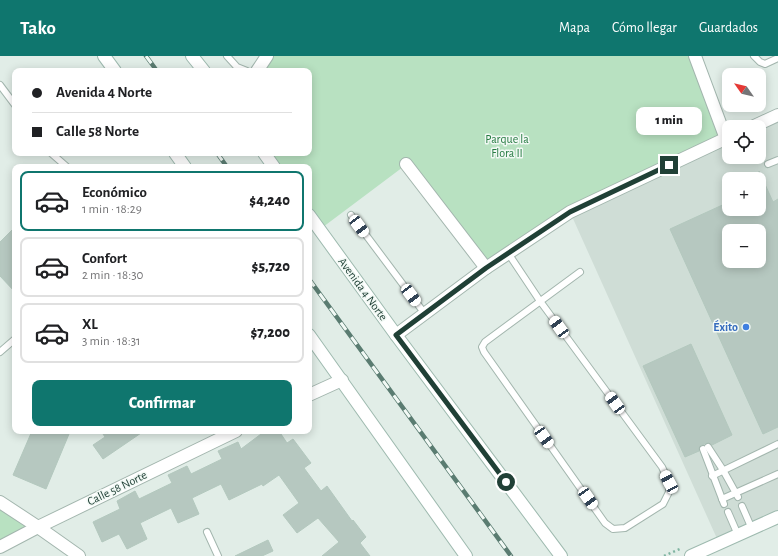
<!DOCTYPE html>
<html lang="es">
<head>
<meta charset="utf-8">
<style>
  body { margin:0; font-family:"Alegreya Sans",sans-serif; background:#f6f6f6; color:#202124; height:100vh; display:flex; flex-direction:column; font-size:15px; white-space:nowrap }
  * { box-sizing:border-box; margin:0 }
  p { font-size:13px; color:#757577 }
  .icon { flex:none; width:22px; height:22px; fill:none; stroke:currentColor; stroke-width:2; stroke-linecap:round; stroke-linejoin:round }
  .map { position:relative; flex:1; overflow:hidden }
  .side { position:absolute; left:12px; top:108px; width:300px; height:270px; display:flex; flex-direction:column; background:#fff; border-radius:8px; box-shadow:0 2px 10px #0003 }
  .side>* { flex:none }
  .banner { position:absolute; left:12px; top:12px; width:300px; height:88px; border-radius:8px; box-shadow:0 2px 10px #0003; display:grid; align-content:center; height:88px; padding:0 20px; background:#fff }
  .needle { width:26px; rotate:304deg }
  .tools { position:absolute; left:722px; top:12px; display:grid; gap:8px }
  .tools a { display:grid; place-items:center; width:44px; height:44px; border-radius:8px; background:#fff; box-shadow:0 2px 10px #0003; font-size:20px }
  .end { position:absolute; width:18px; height:18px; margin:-9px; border:5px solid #204036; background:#fff; box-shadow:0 0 0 2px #fff }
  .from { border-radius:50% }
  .bubble { position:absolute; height:28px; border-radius:8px; background:#fff; box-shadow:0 2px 10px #0003; font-size:13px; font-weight:800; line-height:28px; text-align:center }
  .car { position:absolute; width:12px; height:24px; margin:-12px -6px; border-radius:5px; box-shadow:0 0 3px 1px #0007; background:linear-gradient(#fff 24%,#345 0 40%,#fff 0 76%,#345 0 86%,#fff 0) }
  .banner b { display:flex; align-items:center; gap:14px; height:38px; font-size:15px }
  .banner b+b { border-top:1px solid #e0e0e0 }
  .banner i { width:10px; height:10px; background:#202124 }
  ul { padding:7px 0 0; list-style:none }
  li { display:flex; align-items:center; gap:12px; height:60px; margin:0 8px 6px; padding:0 12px; border:2px solid #e0e0e0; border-radius:8px }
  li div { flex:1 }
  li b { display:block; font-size:15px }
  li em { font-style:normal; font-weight:800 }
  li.active { border-color:#0f766e }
  li>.icon { width:36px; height:36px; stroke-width:1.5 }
  .action { display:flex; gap:8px; margin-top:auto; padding:8px 20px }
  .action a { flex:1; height:46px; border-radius:8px; background:#0f766e; color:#fff; font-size:16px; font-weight:800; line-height:46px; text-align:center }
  header { display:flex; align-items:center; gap:24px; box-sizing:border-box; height:56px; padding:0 20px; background:#0f766e; color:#fff }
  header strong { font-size:19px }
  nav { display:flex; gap:22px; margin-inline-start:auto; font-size:14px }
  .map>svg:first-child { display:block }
  .built { fill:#cfddd6; fill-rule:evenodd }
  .green { fill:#b8e1c1 }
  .building { fill:#b6c8c0; stroke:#b3c8be; fill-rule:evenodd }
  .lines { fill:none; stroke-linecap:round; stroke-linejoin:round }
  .service-casing { stroke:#a3b6ae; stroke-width:8 }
  .minor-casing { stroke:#a3b6ae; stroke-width:14 }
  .secondary-casing { stroke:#9ebaaf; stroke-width:14 }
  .path { stroke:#7fb4a1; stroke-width:2.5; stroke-dasharray:2 3; stroke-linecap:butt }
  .service { stroke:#fff; stroke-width:6 }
  .minor { stroke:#fff; stroke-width:12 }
  .secondary { stroke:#fff; stroke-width:12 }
  .rail-casing { stroke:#5a7c71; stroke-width:4.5 }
  .rail { stroke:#f2f9f5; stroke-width:3; stroke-dasharray:9; stroke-linecap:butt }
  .route { stroke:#204036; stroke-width:5 }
  .shop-dot { fill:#3f7fe0; stroke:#f2f9f5; stroke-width:1.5 }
  .labels { text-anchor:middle; stroke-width:3; stroke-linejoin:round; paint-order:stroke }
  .park-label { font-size:12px; fill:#267b42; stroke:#f2f9f5 }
  .street-label { font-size:12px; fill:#204036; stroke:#f2f9f5 }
  .shop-label { font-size:12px; font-weight:bold; fill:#366cbe; stroke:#f2f9f5; text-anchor:end }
</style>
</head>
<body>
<header>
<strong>Tako</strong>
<nav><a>Mapa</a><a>Cómo llegar</a><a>Guardados</a></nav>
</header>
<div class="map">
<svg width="778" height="500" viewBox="0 0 778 500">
  <rect width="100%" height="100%" fill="#e1ede7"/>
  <path class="built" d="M 778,59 L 778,461 L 719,487 L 570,156 L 729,81 L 729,101 L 759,101 L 759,71 ZM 729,123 L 759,123 L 759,153 L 729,153 ZM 729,175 L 759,175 L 759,205 L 729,205 Z"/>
  <g class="green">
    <path d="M 267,0 L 695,0 L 726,83 L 570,156 L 486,212 L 407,108 L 319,174 L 309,159 L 309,111 L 274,111 L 264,97 L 309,97 L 309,15 L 257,15 Z"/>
    <path d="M 0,446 L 38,471 L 0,491 Z"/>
  </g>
  <g class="building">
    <path d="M 759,115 L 773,146 L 778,143 L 778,371 L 763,378 L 670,173 L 729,146 L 729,153 L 759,153 ZM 729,175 L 759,175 L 759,205 L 729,205 Z"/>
    <path d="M 15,171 L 15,236 L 0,220 L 0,186 Z"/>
    <path d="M 691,288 L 732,379 L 712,389 L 708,387 L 701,389 L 699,392 L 699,395 L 685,401 L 643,310 Z"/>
    <path d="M 32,375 L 61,375 L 69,378 L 46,433 L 13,419 Z"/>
    <path d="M 101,375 L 144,375 L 103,403 L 93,389 L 105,381 Z"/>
    <path d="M 265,375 L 279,375 L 287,387 L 293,383 L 311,407 L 304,412 L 321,435 L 327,430 L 352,465 L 353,464 L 366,481 L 360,487 L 370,500 L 322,500 L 339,486 L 318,462 L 297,477 L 283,459 L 299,447 L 279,419 L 263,430 L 262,428 L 229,444 L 221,428 L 192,442 L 199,458 L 178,467 L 171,452 L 140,467 L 147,483 L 127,493 L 119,478 L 102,486 L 93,466 L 120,453 L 117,445 L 135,435 L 139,443 L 172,427 L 168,419 L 187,410 L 191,418 L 222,403 L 218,395 L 238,386 L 241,393 Z"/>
    <path d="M 268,484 L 273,495 L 262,500 L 235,500 Z"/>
  </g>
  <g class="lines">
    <g class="service-casing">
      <g id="service">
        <path d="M 227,0 L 237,11 L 247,15"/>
        <path d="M 754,0 L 760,6 L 765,8 L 778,2"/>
        <path d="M 0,29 L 15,49"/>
        <path d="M 51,97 L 67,111"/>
        <path d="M 768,108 L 778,104"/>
        <path d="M 351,159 L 425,258"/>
        <path d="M 508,197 L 540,245 L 662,411 L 669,426 L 669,436 L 663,448 L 625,472 L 613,473 L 605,467 L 484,296 L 482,291 L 485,286 L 580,216"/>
        <path d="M 0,296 L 15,283"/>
        <path d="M 708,391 L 723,414 L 738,441"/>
        <path d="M 703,393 L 724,448"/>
        <path d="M 712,420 L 778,388"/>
        <path d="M 722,443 L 778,418"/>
        <path d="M 742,450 L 752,473"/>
        <path d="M 728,456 L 738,479"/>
        <path d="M 207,476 L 218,500"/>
      </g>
    </g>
    <g class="minor-casing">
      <g id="minor">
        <path d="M 695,0 L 726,83"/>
        <path d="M 257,15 L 267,0"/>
        <path d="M 752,71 L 778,59"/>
        <path d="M 406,108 L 486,212"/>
        <path d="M 396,279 L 486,212 L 570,156 L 729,81"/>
        <path d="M 309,339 L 342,324"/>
        <path d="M 0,446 L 38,471 L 79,500"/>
        <path d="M 0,491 L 38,471 L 236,375"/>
      </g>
    </g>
    <g class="secondary-casing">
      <g id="secondary">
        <path d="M 104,0 L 115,15"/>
        <path d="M 192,0 L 204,15"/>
        <path d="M 175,97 L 185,111"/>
        <path d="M 264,97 L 274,111"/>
        <path d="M 309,159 L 396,279 L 561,500"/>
        <path d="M 309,279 L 466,500"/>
        <path d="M 691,500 L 778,461"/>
      </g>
    </g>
    <path class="path" d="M 664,500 L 682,492"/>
    <use href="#service" class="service"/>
    <use href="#minor" class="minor"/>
    <use href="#secondary" class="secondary"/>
    <g class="rail-casing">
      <g id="rail">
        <path d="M 146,0 L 157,15"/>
        <path d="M 217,97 L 227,111"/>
        <path d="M 309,223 L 511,500"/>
      </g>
    </g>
    <use href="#rail" class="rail"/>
  </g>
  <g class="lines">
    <path class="route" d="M 506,426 L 396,279 L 486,212 L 570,156 L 669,109"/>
  </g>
  <circle class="shop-dot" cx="746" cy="271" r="4"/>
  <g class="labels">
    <g class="park-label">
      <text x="507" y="87">Parque la<tspan x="507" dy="14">Flora II</tspan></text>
    </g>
    <g class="street-label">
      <text transform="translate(363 233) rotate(54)" y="4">Avenida 4 Norte</text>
      <text transform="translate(117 432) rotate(-26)" y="4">Calle 58 Norte</text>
    </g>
    <g class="shop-label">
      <text x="738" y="275">Éxito</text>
    </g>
  </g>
</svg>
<div class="tools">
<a><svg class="needle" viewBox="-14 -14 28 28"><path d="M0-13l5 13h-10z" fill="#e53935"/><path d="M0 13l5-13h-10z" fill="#757577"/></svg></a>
<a><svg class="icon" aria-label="locate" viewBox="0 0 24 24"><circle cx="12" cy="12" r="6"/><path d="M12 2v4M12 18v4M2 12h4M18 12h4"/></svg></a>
<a>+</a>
<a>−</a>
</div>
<i class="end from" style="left:506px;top:426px"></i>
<i class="end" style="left:669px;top:109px"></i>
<div class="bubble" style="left:636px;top:51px;width:66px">1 min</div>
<i class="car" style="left:359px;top:170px;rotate:143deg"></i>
<i class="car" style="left:411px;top:239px;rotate:143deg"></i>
<i class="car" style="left:559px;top:271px;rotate:324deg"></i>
<i class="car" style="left:615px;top:347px;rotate:324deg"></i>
<i class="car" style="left:544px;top:381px;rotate:145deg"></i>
<i class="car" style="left:669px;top:426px;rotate:332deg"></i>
<i class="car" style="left:588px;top:442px;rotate:145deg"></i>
<div class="banner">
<b><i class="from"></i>Avenida 4 Norte</b>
<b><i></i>Calle 58 Norte</b>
</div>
<section class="side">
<ul>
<li class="active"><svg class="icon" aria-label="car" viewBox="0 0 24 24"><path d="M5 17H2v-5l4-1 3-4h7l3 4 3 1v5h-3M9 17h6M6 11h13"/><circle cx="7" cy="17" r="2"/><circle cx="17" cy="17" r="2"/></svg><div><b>Económico</b><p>1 min · 18:29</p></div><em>$4,240</em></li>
<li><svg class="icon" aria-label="car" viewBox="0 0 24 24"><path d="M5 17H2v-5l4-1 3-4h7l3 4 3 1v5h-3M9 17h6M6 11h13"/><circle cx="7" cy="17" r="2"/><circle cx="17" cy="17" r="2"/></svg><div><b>Confort</b><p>2 min · 18:30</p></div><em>$5,720</em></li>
<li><svg class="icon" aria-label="car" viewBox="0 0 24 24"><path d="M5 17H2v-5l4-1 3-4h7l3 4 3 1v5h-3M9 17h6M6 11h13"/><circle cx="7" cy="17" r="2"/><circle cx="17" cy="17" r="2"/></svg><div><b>XL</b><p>3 min · 18:31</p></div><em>$7,200</em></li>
</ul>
<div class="action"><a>Confirmar</a></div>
</section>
</div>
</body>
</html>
